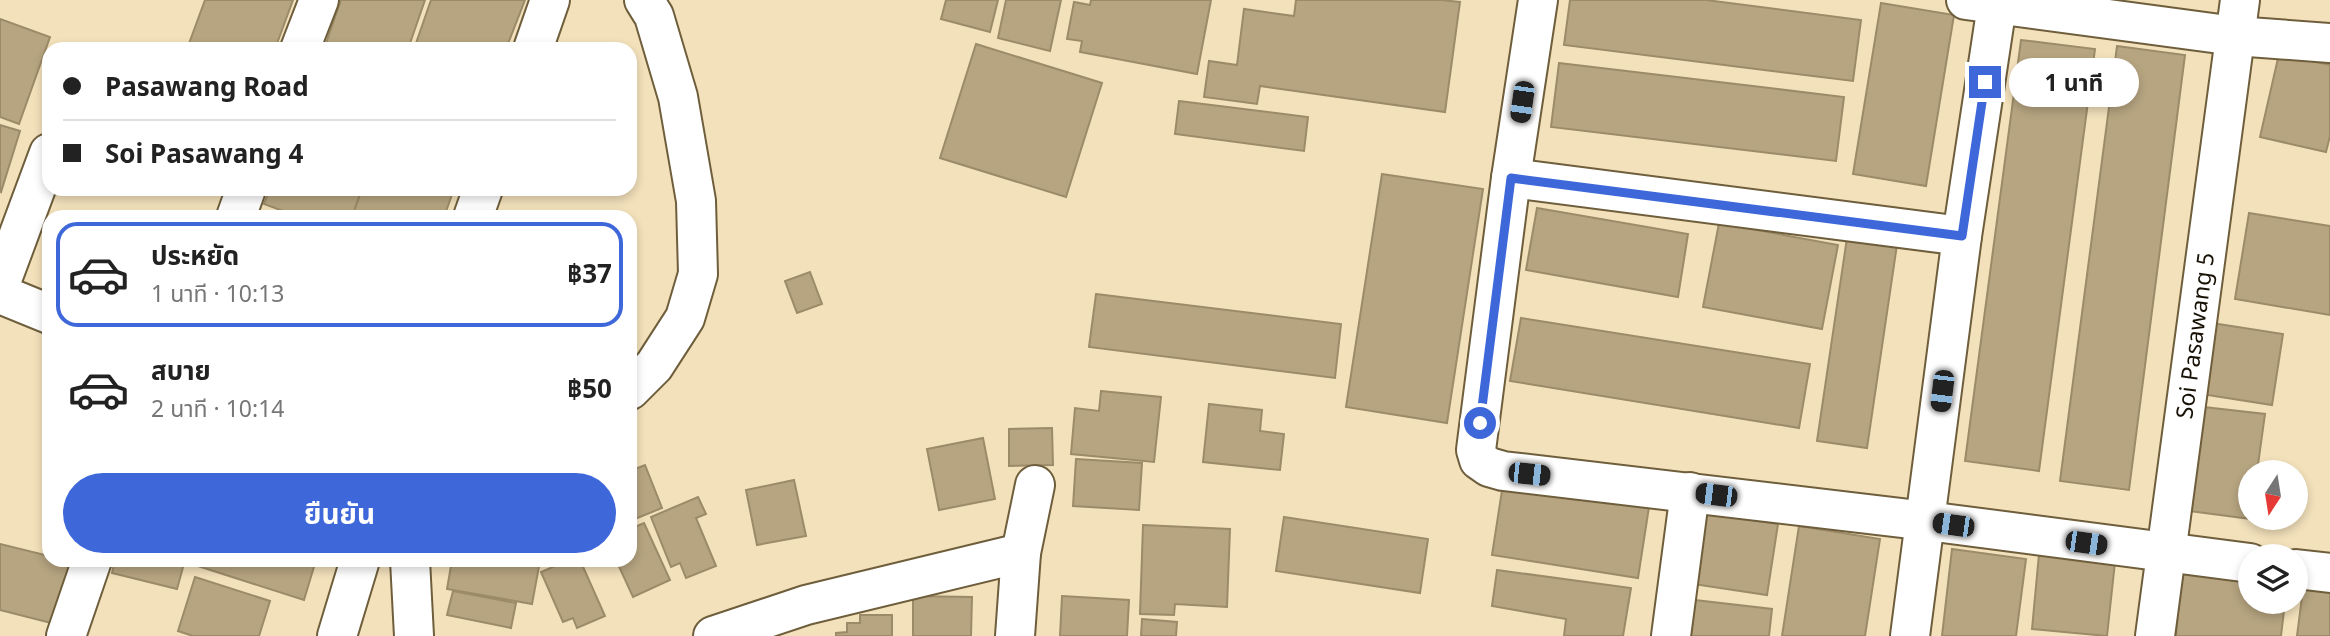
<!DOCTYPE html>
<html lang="th">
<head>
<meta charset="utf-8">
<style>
  body { margin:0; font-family:"Noto Sans","Noto Sans Thai",sans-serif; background:#f6f6f6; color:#222; height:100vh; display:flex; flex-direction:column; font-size:26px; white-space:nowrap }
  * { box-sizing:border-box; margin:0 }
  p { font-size:23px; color:#767676 }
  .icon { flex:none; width:38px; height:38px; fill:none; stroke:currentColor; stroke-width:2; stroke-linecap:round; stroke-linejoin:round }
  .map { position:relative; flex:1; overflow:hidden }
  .panel { position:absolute; left:42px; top:210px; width:595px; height:357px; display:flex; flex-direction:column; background:#fff; border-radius:21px; box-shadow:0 4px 10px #0003 }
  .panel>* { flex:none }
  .hud { position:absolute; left:42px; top:42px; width:595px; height:154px; border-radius:21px; box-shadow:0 4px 10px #0003; display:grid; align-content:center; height:154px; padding:0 21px; background:#fff }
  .needle { width:46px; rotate:192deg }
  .controls { position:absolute; left:2238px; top:460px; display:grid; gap:14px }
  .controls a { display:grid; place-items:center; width:70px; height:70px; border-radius:50%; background:#fff; box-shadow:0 4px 10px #0003; font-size:35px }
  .end { position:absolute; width:32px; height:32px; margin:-16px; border:9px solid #3e68d9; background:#fff; box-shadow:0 0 0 4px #fff }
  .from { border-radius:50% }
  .bubble { position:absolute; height:49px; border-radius:24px; background:#fff; box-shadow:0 4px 10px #0003; font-size:23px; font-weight:700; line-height:49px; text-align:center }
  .car { position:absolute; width:21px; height:42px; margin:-21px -10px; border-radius:9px; box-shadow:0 0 5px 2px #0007; background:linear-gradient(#222 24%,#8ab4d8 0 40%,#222 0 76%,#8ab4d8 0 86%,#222 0) }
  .hud b { display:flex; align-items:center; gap:24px; height:66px; font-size:26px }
  .hud b+b { border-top:2px solid #e0e0e0 }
  .hud i { width:18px; height:18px; background:#222 }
  ul { padding:12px 0 0; list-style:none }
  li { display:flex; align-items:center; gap:21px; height:105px; margin:0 14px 10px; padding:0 7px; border:4px solid transparent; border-radius:21px }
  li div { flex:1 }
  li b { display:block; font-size:26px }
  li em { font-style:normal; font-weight:700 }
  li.current { border-color:#3e68d9 }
  li>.icon { width:63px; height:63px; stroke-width:1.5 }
  .button { display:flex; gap:14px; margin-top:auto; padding:14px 21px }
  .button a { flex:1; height:80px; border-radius:42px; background:#3e68d9; color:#fff; font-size:28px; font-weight:700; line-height:80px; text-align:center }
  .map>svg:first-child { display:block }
  .building { fill:#b7a581; stroke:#9c8b68; stroke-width:2 }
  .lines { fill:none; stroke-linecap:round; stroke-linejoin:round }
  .minor-casing { stroke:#6e5e3c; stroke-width:42 }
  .minor { stroke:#fff; stroke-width:38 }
  .route { stroke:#3e68d9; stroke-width:9 }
  .labels { text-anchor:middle; stroke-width:5; stroke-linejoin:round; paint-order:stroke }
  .street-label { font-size:23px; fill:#181105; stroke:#f3e1bb }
</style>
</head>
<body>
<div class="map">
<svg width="2330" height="636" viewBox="0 0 2330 636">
  <rect width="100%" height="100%" fill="#f3e1bb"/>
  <g class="building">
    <path d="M 205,0 L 293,0 L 275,49 L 187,49 Z"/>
    <path d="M 341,0 L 425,0 L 408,49 L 324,49 Z"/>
    <path d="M 431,0 L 525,0 L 506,49 L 414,49 Z"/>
    <path d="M 946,0 L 998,0 L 990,32 L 941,19 Z"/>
    <path d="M 1006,0 L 1061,0 L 1050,51 L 998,38 Z"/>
    <path d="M 1091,0 L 1211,0 L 1197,74 L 1080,52 L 1082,41 L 1067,39 L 1074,2 L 1090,5 Z"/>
    <path d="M 1296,0 L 1441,0 L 1460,2 L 1445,112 L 1260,86 L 1257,104 L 1204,97 L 1209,61 L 1237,65 L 1244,9 L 1294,16 Z"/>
    <path d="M 1570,0 L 1706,0 L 1861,20 L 1853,81 L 1564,45 Z"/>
    <path d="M 1881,3 L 1954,15 L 1926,186 L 1853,174 Z"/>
    <path d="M 0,19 L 50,37 L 19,124 L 0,117 Z"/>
    <path d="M 2021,40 L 2095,49 L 2039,471 L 1965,461 Z"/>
    <path d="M 976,44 L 1102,83 L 1066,197 L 940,158 Z"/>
    <path d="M 2117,46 L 2185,55 L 2129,490 L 2060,481 Z"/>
    <path d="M 2279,54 L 2330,65 L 2330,136 L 2326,152 L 2260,137 Z"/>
    <path d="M 1559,63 L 1844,97 L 1836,161 L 1551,127 Z"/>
    <path d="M 1179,101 L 1308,117 L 1304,151 L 1175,134 Z"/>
    <path d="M 0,125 L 20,131 L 1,192 L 0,191 Z"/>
    <path d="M 1382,174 L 1483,189 L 1447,423 L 1346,407 Z"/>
    <path d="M 270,189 L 362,189 L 352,217 L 299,217 L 264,204 Z"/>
    <path d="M 362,189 L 454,189 L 444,217 L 352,217 Z"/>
    <path d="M 1537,208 L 1688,234 L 1678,297 L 1526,270 Z"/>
    <path d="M 2249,213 L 2330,226 L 2330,315 L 2235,299 Z"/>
    <path d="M 1719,223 L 1838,245 L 1822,329 L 1703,307 Z"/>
    <path d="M 1848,231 L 1898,238 L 1867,448 L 1817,441 Z"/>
    <path d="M 810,272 L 822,304 L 797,313 L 785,281 Z"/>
    <path d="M 1096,294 L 1341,324 L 1335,378 L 1089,347 Z"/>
    <path d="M 1521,318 L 1810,364 L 1799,428 L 1510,381 Z"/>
    <path d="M 2212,323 L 2283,334 L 2272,405 L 2201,394 Z"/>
    <path d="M 1101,391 L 1161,397 L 1154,462 L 1071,454 L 1075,408 L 1099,411 Z"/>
    <path d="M 1209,404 L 1262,410 L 1260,431 L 1284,434 L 1280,470 L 1203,462 Z"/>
    <path d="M 2195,406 L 2265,414 L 2257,472 L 2250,472 L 2251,519 L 2181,510 Z"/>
    <path d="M 1052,428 L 1053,465 L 1009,466 L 1009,429 Z"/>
    <path d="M 983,438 L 995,499 L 939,510 L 927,449 Z"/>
    <path d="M 1076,459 L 1142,463 L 1139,510 L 1073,506 Z"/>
    <path d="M 645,465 L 662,508 L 630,521 L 630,471 Z"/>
    <path d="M 794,480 L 806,536 L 757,545 L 746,490 Z"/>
    <path d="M 1503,484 L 1649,507 L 1638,578 L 1492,555 Z"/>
    <path d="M 698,497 L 706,514 L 696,518 L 716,566 L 686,578 L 680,563 L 671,567 L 651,517 Z"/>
    <path d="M 1705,513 L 1778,524 L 1767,595 L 1693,584 Z"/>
    <path d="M 1284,517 L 1428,539 L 1420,593 L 1276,571 Z"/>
    <path d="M 644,523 L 670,580 L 633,597 L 616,560 L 630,560 L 630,529 Z"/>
    <path d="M 1143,525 L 1230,529 L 1227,607 L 1175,604 L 1174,615 L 1140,614 Z"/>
    <path d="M 1799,526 L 1880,539 L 1865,636 L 1782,636 Z"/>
    <path d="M 0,544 L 49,556 L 49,560 L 63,560 L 75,563 L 59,625 L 0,610 Z"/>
    <path d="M 1952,549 L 2026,559 L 2016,636 L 1942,636 Z"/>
    <path d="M 2039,554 L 2115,562 L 2107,636 L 2032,629 Z"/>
    <path d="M 115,560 L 185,560 L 177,589 L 112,573 Z"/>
    <path d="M 200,560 L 316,560 L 304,600 L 198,566 Z"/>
    <path d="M 452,560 L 540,561 L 532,604 L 447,589 Z"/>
    <path d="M 569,560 L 580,560 L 605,616 L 577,628 L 573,618 L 563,622 L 541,572 Z"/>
    <path d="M 1497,570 L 1631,588 L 1623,636 L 1564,636 L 1566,619 L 1492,606 Z"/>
    <path d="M 2182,571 L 2250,578 L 2250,602 L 2285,602 L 2281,636 L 2176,636 Z"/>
    <path d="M 195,577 L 270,601 L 259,636 L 193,636 L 178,631 Z"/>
    <path d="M 2304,581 L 2330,584 L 2330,636 L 2297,636 Z"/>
    <path d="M 453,591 L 516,603 L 511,628 L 447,615 Z"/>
    <path d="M 913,596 L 972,597 L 971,636 L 913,636 Z"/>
    <path d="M 1062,596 L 1129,600 L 1127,636 L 1060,636 Z"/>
    <path d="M 1695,600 L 1772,609 L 1769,636 L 1690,636 Z"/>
    <path d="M 860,615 L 892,615 L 892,636 L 836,636 L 836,633 L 847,632 L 847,623 L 860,623 Z"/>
    <path d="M 1142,619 L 1177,622 L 1176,636 L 1141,636 Z"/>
  </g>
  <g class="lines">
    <g class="minor-casing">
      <g id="minor">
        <path d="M 1538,0 L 1511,178 L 1476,450 L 1479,460 L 1489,467 L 1503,471 L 1927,521 L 2250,563"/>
        <path d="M 1966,0 L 2235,36 L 2330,43"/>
        <path d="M 300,49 L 319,0"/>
        <path d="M 533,49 L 550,0"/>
        <path d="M 1511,178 L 1962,236"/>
        <path d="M 236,217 L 246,189"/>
        <path d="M 473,217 L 483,189"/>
        <path d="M 0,285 L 49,153"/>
        <path d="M 0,294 L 49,314"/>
        <path d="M 630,390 L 654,366 L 685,318 L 698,274 L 696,201 L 678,97 L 654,16 L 644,0"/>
        <path d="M 410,560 L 414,636"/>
        <path d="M 2296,569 L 2330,573"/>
        <path d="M 66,636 L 92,560"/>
        <path d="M 337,636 L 360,560"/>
        <path d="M 713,636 L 806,605 L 1021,553"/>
        <path d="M 1015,636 L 1021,553 L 1035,485"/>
        <path d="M 1671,636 L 1690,492"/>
        <path d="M 1910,636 L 1962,236 L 1997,5"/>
        <path id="s1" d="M 2155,636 L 2240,0"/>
      </g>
    </g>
    <use href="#minor" class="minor"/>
  </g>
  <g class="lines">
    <path class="route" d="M 1480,423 L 1511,178 L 1962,236 L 1985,82"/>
  </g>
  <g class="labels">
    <g class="street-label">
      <text dy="8" stroke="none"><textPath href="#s1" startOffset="303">Soi Pasawang 5</textPath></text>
    </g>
  </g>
</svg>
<div class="controls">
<a><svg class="needle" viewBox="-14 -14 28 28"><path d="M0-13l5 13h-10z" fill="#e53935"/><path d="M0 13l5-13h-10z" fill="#767676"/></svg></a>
<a><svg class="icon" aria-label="layers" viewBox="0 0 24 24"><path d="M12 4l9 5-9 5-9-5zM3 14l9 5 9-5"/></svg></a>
</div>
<i class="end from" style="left:1480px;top:423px"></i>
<i class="end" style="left:1985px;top:82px"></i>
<div class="bubble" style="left:2009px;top:58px;width:130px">1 นาที</div>
<i class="car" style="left:1522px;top:102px;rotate:188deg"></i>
<i class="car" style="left:1942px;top:391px;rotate:187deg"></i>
<i class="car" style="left:1529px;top:474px;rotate:96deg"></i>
<i class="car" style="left:1716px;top:495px;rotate:277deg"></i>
<i class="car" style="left:1953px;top:525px;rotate:278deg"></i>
<i class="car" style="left:2086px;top:543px;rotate:98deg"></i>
<div class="hud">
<b><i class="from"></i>Pasawang Road</b>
<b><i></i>Soi Pasawang 4</b>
</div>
<section class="panel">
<ul>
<li class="current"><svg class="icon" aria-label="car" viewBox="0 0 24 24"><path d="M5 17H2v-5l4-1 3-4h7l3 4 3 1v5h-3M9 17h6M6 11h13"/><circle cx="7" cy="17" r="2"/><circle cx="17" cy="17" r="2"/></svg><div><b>ประหยัด</b><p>1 นาที · 10:13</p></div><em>฿37</em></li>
<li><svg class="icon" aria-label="car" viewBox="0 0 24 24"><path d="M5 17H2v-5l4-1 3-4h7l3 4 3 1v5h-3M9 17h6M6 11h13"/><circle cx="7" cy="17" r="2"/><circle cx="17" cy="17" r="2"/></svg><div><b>สบาย</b><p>2 นาที · 10:14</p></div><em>฿50</em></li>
</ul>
<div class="button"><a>ยืนยัน</a></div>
</section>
</div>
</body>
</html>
